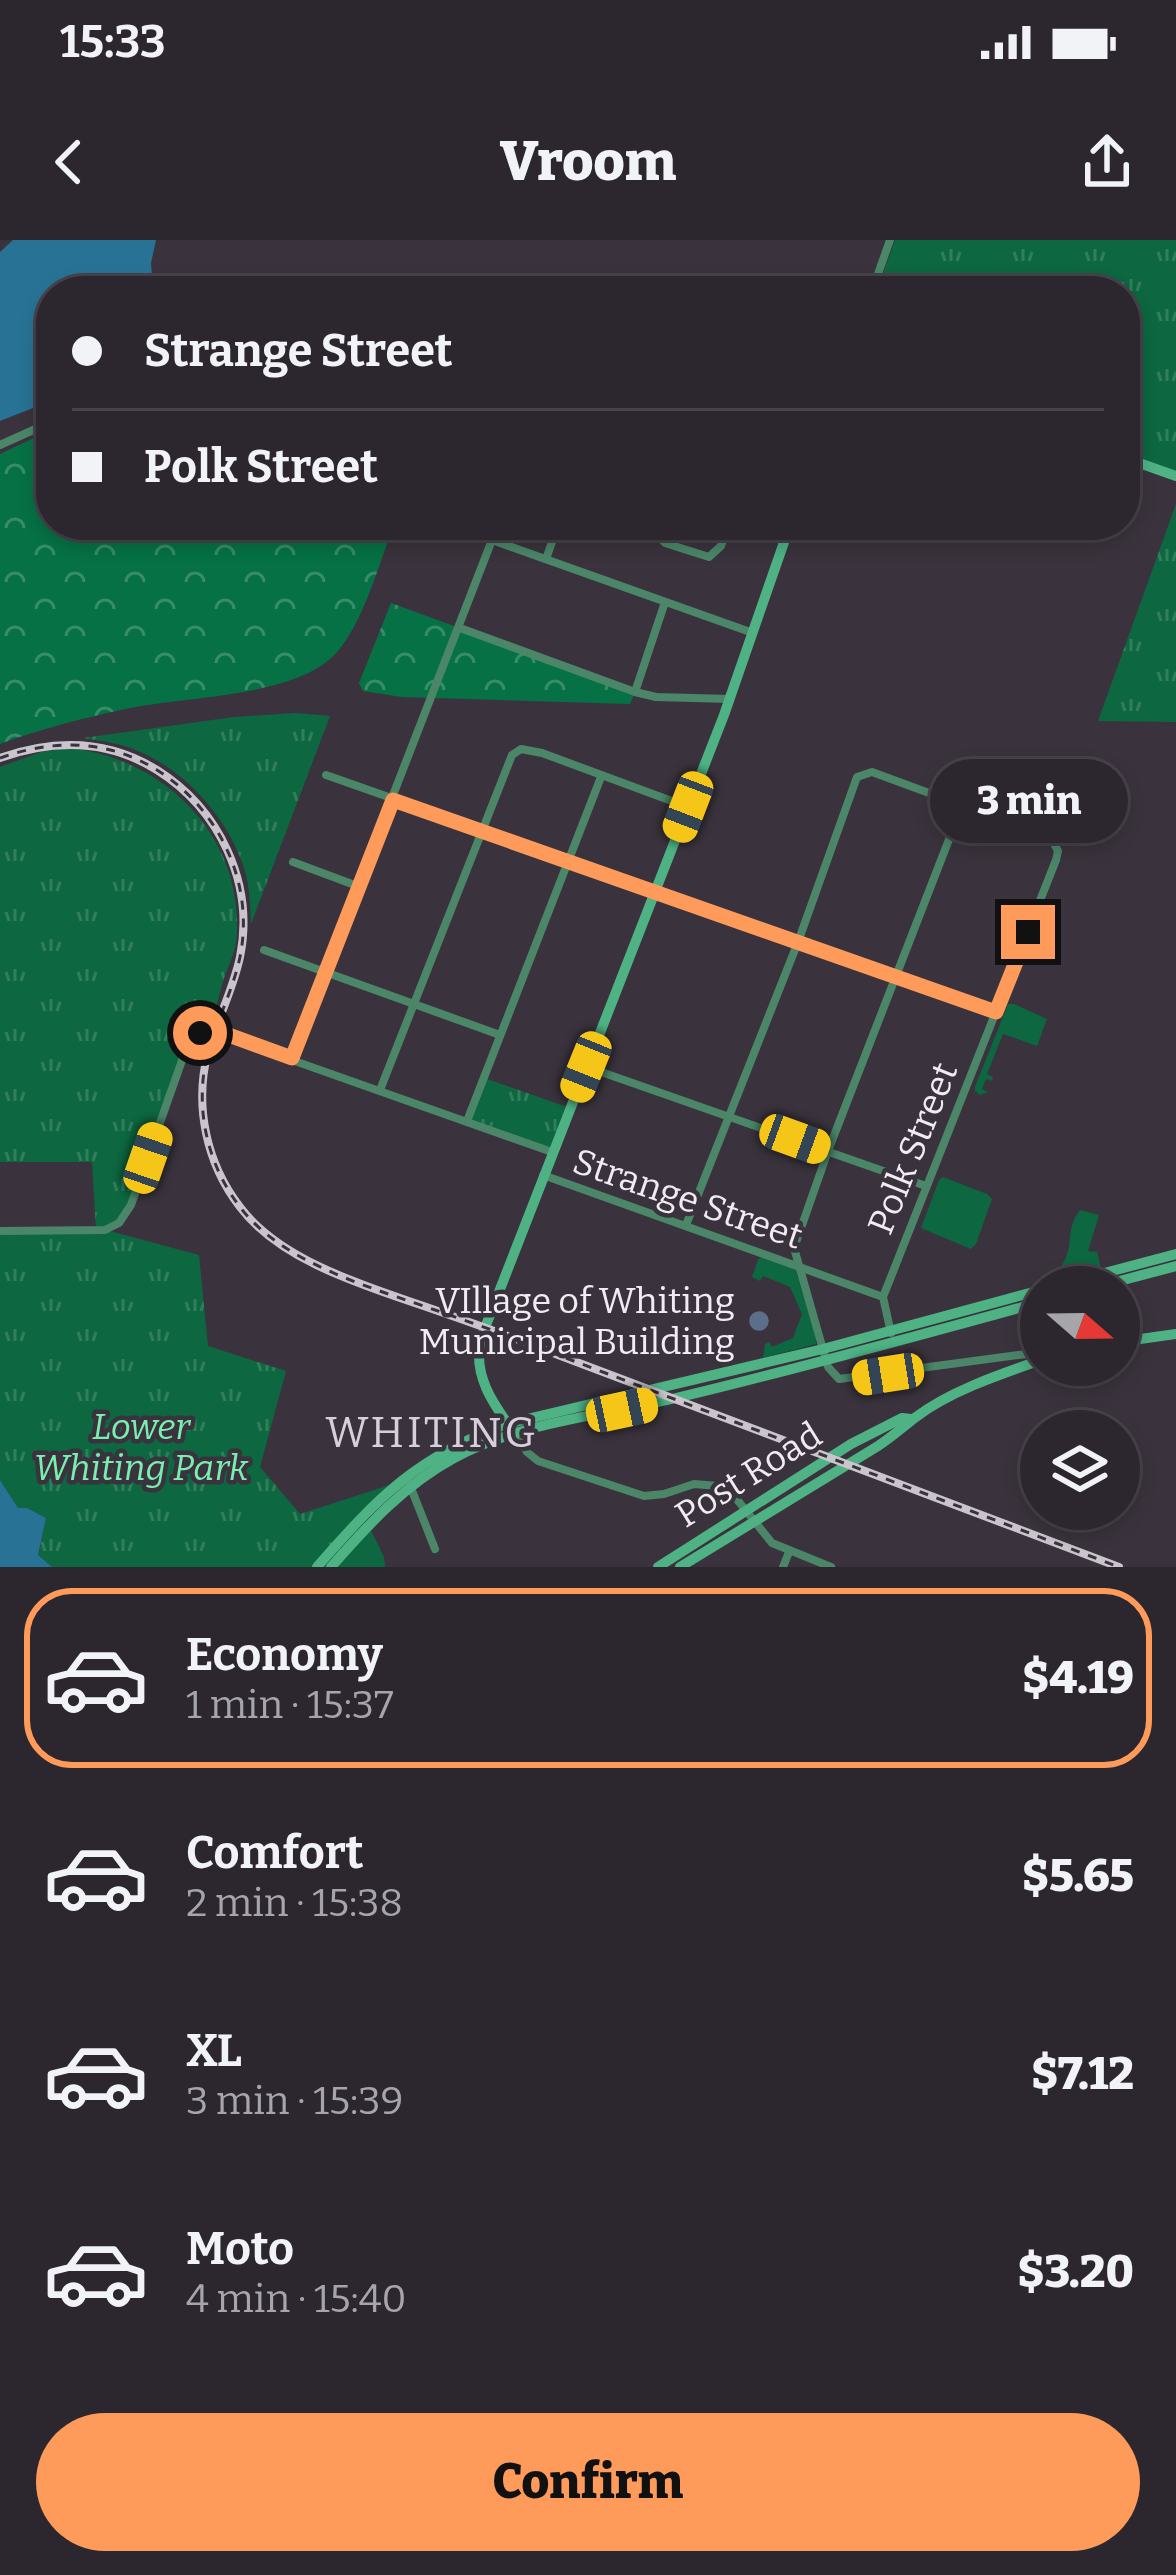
<!DOCTYPE html>
<html lang="en">
<head>
<meta charset="utf-8">
<style>
  body { margin:0; font-family:Bitter,serif; background:#38323a; color:#f1f3f6; height:100vh; display:flex; flex-direction:column; font-size:45px; white-space:nowrap }
  * { box-sizing:border-box; margin:0 }
  p { font-size:39px; color:#a6a5aa }
  .icon { flex:none; width:66px; height:66px; fill:none; stroke:currentColor; stroke-width:2; stroke-linecap:round; stroke-linejoin:round }
  .map { position:relative; height:1327px; overflow:hidden }
  .side { display:flex; flex-direction:column; background:#2c262e; flex:1 }
  .side>* { flex:none }
  .hud { position:absolute; left:36px; top:36px; width:1104px; height:264px; border-radius:48px; box-shadow:0 6px 18px #0003,0 0 0 3px #48434a; display:grid; align-content:center; height:264px; padding:0 36px; background:#2c262e }
  .needle { width:78px; rotate:110deg }
  .controls { position:absolute; left:1020px; top:1026px; display:grid; gap:24px }
  .controls a { display:grid; place-items:center; width:120px; height:120px; border-radius:50%; background:#2c262e; box-shadow:0 6px 18px #0003,0 0 0 3px #48434a; font-size:60px }
  .end { position:absolute; width:54px; height:54px; margin:-27px; border:15px solid #ff9b5a; background:#111; box-shadow:0 0 0 6px #111 }
  .from { border-radius:50% }
  .bubble { position:absolute; height:84px; border-radius:42px; background:#2c262e; box-shadow:0 6px 18px #0003,0 0 0 3px #48434a; font-size:39px; font-weight:800; line-height:84px; text-align:center }
  .car { position:absolute; width:36px; height:72px; margin:-36px -18px; border-radius:15px; box-shadow:0 0 9px 3px #0007; background:linear-gradient(#f5c518 24%,#345 0 40%,#f5c518 0 76%,#345 0 86%,#f5c518 0) }
  .hud b { display:flex; align-items:center; gap:42px; height:114px; font-size:45px }
  .hud b+b { border-top:3px solid #48434a }
  .hud i { width:30px; height:30px; background:#f1f3f6 }
  ul { padding:21px 0 0; list-style:none }
  li { display:flex; align-items:center; gap:36px; height:180px; margin:0 24px 18px; padding:0 12px; border:6px solid transparent; border-radius:48px }
  li div { flex:1 }
  li b { display:block; font-size:45px }
  li em { font-style:normal; font-weight:800 }
  li.active { border-color:#ff9b5a }
  li>.icon { width:108px; height:108px; stroke-width:1.5 }
  .button { display:flex; gap:24px; margin-top:auto; padding:24px 36px }
  .button a { flex:1; height:138px; border-radius:72px; background:#ff9b5a; color:#111; font-size:48px; font-weight:800; line-height:138px; text-align:center }
  .status { display:flex; justify-content:space-between; align-items:center; height:84px; padding:0 60px; background:#2c262e; direction:ltr }
  .status svg { height:33px; fill:currentColor }
  header { display:flex; justify-content:space-between; align-items:center; height:156px; padding:0 36px; background:#2c262e; font-size:54px; font-weight:800 }
  .map>svg:first-child { display:block }
  .grass { fill:#0d6740 }
  .forest { fill:url(#forest-crowns) }
  .park { fill:url(#park-tufts) }
  .water { fill:#287395 }
  .lines { fill:none; stroke-linecap:round; stroke-linejoin:round }
  .street { stroke:#4b8669; stroke-width:8 }
  .secondary { stroke:#4eb285; stroke-width:10 }
  .rail-casing { stroke:#cac5cd; stroke-width:8 }
  .rail { stroke:#3a333d; stroke-width:3; stroke-dasharray:9; stroke-linecap:butt }
  .route { stroke:#ff9b5a; stroke-width:15 }
  .service-dot { fill:#5c6f8a; stroke:#3a333d; stroke-width:4.5 }
  .labels { text-anchor:middle; stroke-width:9; stroke-linejoin:round; paint-order:stroke }
  .street-label { font-size:36px; fill:#f1ecf3; stroke:#3a333d }
  .poi-label { font-size:36px; fill:#f1ecf3; stroke:#3a333d; text-anchor:end }
  .park-label { font-size:36px; font-style:italic; fill:#78efaf; stroke:#3a333d }
  .quarter-label { font-size:42px; letter-spacing:3px; fill:#d8cfdc; stroke:#3a333d }
</style>
</head>
<body>
<div class="status"><b>15:33</b><svg viewBox="0 0 49 12"><path d="M0 12V9h3v3zM5 12V6h3v6zM10 12V3h3v9zM15 12V0h3v12zM26 1h20v11H26zM47 4h2v5h-2z"/></svg></div>
<header><svg class="icon" aria-label="back" viewBox="0 0 24 24"><path d="M15 5l-7 7 7 7"/></svg>Vroom<svg class="icon" aria-label="share" viewBox="0 0 24 24"><path d="M12 15V3M7 8l5-5 5 5M5 13v7h14v-7"/></svg></header>
<div class="map">
<svg width="1176" height="1327" viewBox="0 0 1176 1327">
  <defs>
    <pattern id="forest-crowns" width="20" height="18" patternUnits="userSpaceOnUse" patternTransform="scale(3)"><rect width="20" height="18" fill="#067145"/><path d="M2 6a3 3 0 1 1 6 0M12 15a3 3 0 1 1 6 0" fill="none" stroke="#378c69"/></pattern>
    <pattern id="park-tufts" width="24" height="20" patternUnits="userSpaceOnUse" patternTransform="scale(3)"><rect width="24" height="20" fill="#0d6740"/><path d="M3 7l-1-3M5 7V3M7 7l1-3M15 17l-1-3M17 17v-4M19 17l1-3" fill="none" stroke="#317d5c"/></pattern>
  </defs>
  <rect width="100%" height="100%" fill="#3a333d"/>
  <g class="grass">
    <path d="M 1008,764 L 1014,764 L 1047,779 L 1037,806 L 1003,794 L 987,834 L 993,837 L 992,841 L 986,839 L 982,849 L 988,852 L 980,855 L 975,851 L 975,847 Z"/>
    <path d="M 943,937 L 987,954 L 992,959 L 976,1004 L 971,1009 L 921,988 L 939,940 Z"/>
    <path d="M 1080,970 L 1099,975 L 1088,1011 L 1097,1012 L 1101,1028 L 1059,1039 L 1057,1034 C 1062,1026 1067,1017 1069,1007 C 1071,992 1070,983 1080,970 Z"/>
    <path d="M 762,1016 L 796,1030 L 816,1097 L 816,1104 L 763,1118 L 765,1104 L 769,1102 L 772,1107 L 793,1098 L 802,1074 L 790,1047 L 763,1036 L 760,1041 L 752,1037 L 758,1020 Z"/>
  </g>
  <g class="forest">
    <path d="M 51,190 L 51,285 L 394,285 C 379,323 364,381 337,412 C 297,458 184,456 125,469 C 84,478 40,489 0,504 L 0,214 Z"/>
    <path d="M 391,363 L 635,452 L 630,464 L 402,457 L 363,451 L 359,443 Z"/>
  </g>
  <g class="park">
    <path d="M 895,0 L 1176,0 L 1176,233 L 1125,215 L 1125,51 L 877,51 Z"/>
    <path d="M 1176,264 L 1176,482 L 1098,481 Z"/>
    <path d="M 295,473 L 330,476 L 251,684 C 250,665 250,646 244,628 C 228,578 186,531 138,511 C 121,503 102,501 83,498 L 234,477 Z"/>
    <path d="M 67,508 C 151,515 228,580 236,666 C 237,677 238,691 236,703 C 234,715 228,727 224,738 C 220,751 214,781 206,790 C 202,795 196,797 191,801 L 129,969 L 106,990 L 199,1015 L 208,1106 L 286,1131 L 260,1227 L 300,1274 L 396,1243 L 363,1274 L 384,1317 L 385,1327 L 52,1327 L 38,1316 L 46,1278 L 27,1268 L 18,1268 L 0,1240 L 0,991 L 96,990 L 92,922 L 0,922 L 0,527 L 41,512 Z"/>
    <path d="M 484,838 L 570,868 L 552,912 L 467,881 Z"/>
  </g>
  <g class="water">
    <path d="M 13,0 L 156,0 L 151,23 L 153,51 L 51,51 L 51,161 L 0,181 L 0,12 Z"/>
    <path d="M 0,1240 L 18,1268 L 27,1268 L 46,1278 L 38,1315 L 52,1327 L 0,1327 Z"/>
  </g>
  <g class="lines">
    <g class="street">
      <path d="M 872,51 L 890,0"/>
      <path d="M 0,205 L 51,182"/>
      <path d="M 659,285 L 658,296 L 665,303 L 709,317 L 721,306 L 728,285"/>
      <path d="M 492,300 L 753,393"/>
      <path d="M 546,319 L 558,285"/>
      <path d="M 460,388 L 635,452 L 656,457 L 730,459"/>
      <path d="M 635,452 L 665,362"/>
      <path d="M 326,535 L 996,771"/>
      <path d="M 962,566 L 828,911 L 794,1008 L 828,1127 L 839,1139 L 1041,1112"/>
      <path d="M 293,622 L 360,647"/>
      <path d="M 264,710 L 500,795"/>
      <path d="M 291,818 L 492,300 L 491,285"/>
      <path d="M 587,827 L 926,946"/>
      <path d="M 380,850 L 512,515 L 521,509 L 542,513 L 688,567"/>
      <path d="M 467,881 L 601,537"/>
      <path d="M 543,935 L 883,1057"/>
      <path d="M 686,985 L 798,702 L 857,537 L 872,532 L 1051,598 L 1058,611 L 1056,620 L 883,1057 L 891,1093"/>
      <path d="M 0,991 L 105,990 L 119,983 L 131,965 L 186,809 L 196,795 L 207,790 L 552,912"/>
      <path d="M 515,1194 L 527,1212 L 538,1221 L 644,1256 L 664,1254 L 694,1244 L 718,1246 L 735,1257 L 772,1303 L 831,1327"/>
      <path d="M 409,1243 L 435,1309"/>
      <path d="M 783,1327 L 789,1312"/>
    </g>
    <g class="secondary">
      <path d="M 1125,218 L 1176,236"/>
      <path d="M 1052,1047 L 1176,1014"/>
      <path d="M 1097,1047 L 1176,1026"/>
      <path d="M 1119,1102 L 1176,1094"/>
      <path d="M 515,1194 C 494,1165 472,1136 481,1098 L 724,475 L 790,285"/>
      <path d="M 317,1327 C 378,1257 418,1216 507,1184 L 823,1109 L 1041,1050"/>
      <path d="M 331,1327 C 368,1285 404,1245 454,1218 C 521,1182 603,1175 676,1158 C 798,1129 920,1095 1041,1062"/>
      <path d="M 658,1327 L 851,1204 L 902,1178 L 911,1179"/>
      <path d="M 680,1327 L 878,1206 C 892,1197 904,1186 916,1177 C 950,1151 1001,1134 1041,1120"/>
    </g>
    <g class="rail-casing">
      <path id="rail" d="M 0,518 C 54,499 107,499 157,530 C 219,569 255,643 240,717 C 233,750 217,780 208,812 C 194,865 206,923 240,967 C 283,1024 373,1048 438,1071 C 478,1085 518,1099 558,1115 C 745,1186 932,1256 1119,1327"/>
    </g>
    <use href="#rail" class="rail"/>
  </g>
  <g class="lines">
    <path class="route" d="M 200,793 L 215,790 L 292,818 L 393,560 L 996,772 L 1028,692"/>
  </g>
  <circle class="service-dot" cx="759" cy="1081" r="12"/>
  <g class="labels">
    <g class="street-label">
      <text transform="translate(912 908) rotate(-68)" y="13">Polk Street</text>
      <text transform="translate(688 958) rotate(19)" y="13">Strange Street</text>
      <text transform="translate(748 1234) rotate(-32)" y="13">Post Road</text>
    </g>
    <g class="poi-label">
      <text x="735" y="1073">VIllage of Whiting<tspan x="735" dy="41">Municipal Building</tspan></text>
    </g>
    <g class="park-label">
      <text x="141" y="1199">Lower<tspan x="141" dy="41">Whiting Park</tspan></text>
    </g>
    <g class="quarter-label">
      <text x="432" y="1207">WHITING</text>
    </g>
  </g>
</svg>
<div class="controls">
<a><svg class="needle" viewBox="-14 -14 28 28"><path d="M0-13l5 13h-10z" fill="#e53935"/><path d="M0 13l5-13h-10z" fill="#a6a5aa"/></svg></a>
<a><svg class="icon" aria-label="layers" viewBox="0 0 24 24"><path d="M12 4l9 5-9 5-9-5zM3 14l9 5 9-5"/></svg></a>
</div>
<i class="end from" style="left:200px;top:793px"></i>
<i class="end" style="left:1028px;top:692px"></i>
<div class="bubble" style="left:930px;top:519px;width:198px">3 min</div>
<i class="car" style="left:688px;top:567px;rotate:201deg"></i>
<i class="car" style="left:586px;top:827px;rotate:202deg"></i>
<i class="car" style="left:795px;top:899px;rotate:110deg"></i>
<i class="car" style="left:148px;top:918px;rotate:19deg"></i>
<i class="car" style="left:888px;top:1134px;rotate:261deg"></i>
<i class="car" style="left:622px;top:1170px;rotate:78deg"></i>
<div class="hud">
<b><i class="from"></i>Strange Street</b>
<b><i></i>Polk Street</b>
</div>
</div>
<section class="side">
<ul>
<li class="active"><svg class="icon" aria-label="car" viewBox="0 0 24 24"><path d="M5 17H2v-5l4-1 3-4h7l3 4 3 1v5h-3M9 17h6M6 11h13"/><circle cx="7" cy="17" r="2"/><circle cx="17" cy="17" r="2"/></svg><div><b>Economy</b><p>1 min · 15:37</p></div><em>$4.19</em></li>
<li><svg class="icon" aria-label="car" viewBox="0 0 24 24"><path d="M5 17H2v-5l4-1 3-4h7l3 4 3 1v5h-3M9 17h6M6 11h13"/><circle cx="7" cy="17" r="2"/><circle cx="17" cy="17" r="2"/></svg><div><b>Comfort</b><p>2 min · 15:38</p></div><em>$5.65</em></li>
<li><svg class="icon" aria-label="car" viewBox="0 0 24 24"><path d="M5 17H2v-5l4-1 3-4h7l3 4 3 1v5h-3M9 17h6M6 11h13"/><circle cx="7" cy="17" r="2"/><circle cx="17" cy="17" r="2"/></svg><div><b>XL</b><p>3 min · 15:39</p></div><em>$7.12</em></li>
<li><svg class="icon" aria-label="car" viewBox="0 0 24 24"><path d="M5 17H2v-5l4-1 3-4h7l3 4 3 1v5h-3M9 17h6M6 11h13"/><circle cx="7" cy="17" r="2"/><circle cx="17" cy="17" r="2"/></svg><div><b>Moto</b><p>4 min · 15:40</p></div><em>$3.20</em></li>
</ul>
<div class="button"><a>Confirm</a></div>
</section>
</body>
</html>
